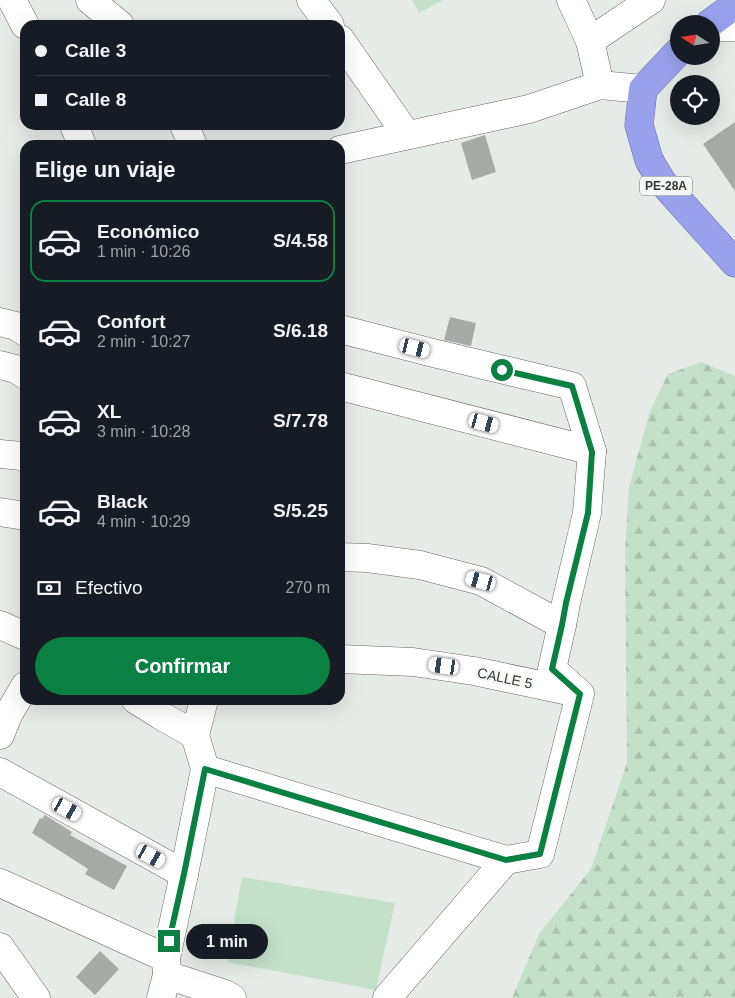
<!DOCTYPE html>
<html lang="es">
<head>
<meta charset="utf-8">
<style>
  body { margin:0; font-family:Helvetica,sans-serif; background:#242831; color:#f1f3f6; height:100vh; display:flex; flex-direction:column; font-size:19px; white-space:nowrap }
  * { box-sizing:border-box; margin:0 }
  p { font-size:16px; color:#9ea1a6 }
  .icon { flex:none; width:28px; height:28px; fill:none; stroke:currentColor; stroke-width:2; stroke-linecap:round; stroke-linejoin:round }
  .map { position:relative; flex:1; overflow:hidden }
  .side { position:absolute; left:20px; top:140px; width:325px; height:565px; display:flex; flex-direction:column; background:#171b24; border-radius:15px; box-shadow:0 5px 20px #0002 }
  .side>* { flex:none }
  .banner { position:absolute; left:20px; top:20px; width:325px; height:110px; border-radius:15px; box-shadow:0 5px 20px #0002; display:grid; align-content:center; height:110px; padding:0 15px; background:#171b24 }
  .needle { width:32px; rotate:282deg }
  .controls { position:absolute; left:670px; top:15px; display:grid; gap:10px }
  .controls a { display:grid; place-items:center; width:50px; height:50px; border-radius:50%; background:#171b24; box-shadow:0 5px 20px #0002; font-size:25px }
  .end { position:absolute; width:22px; height:22px; margin:-11px; border:6px solid #0b8043; background:#fff; box-shadow:0 0 0 2px #fff }
  .from { border-radius:50% }
  .bubble { position:absolute; height:35px; border-radius:18px; background:#171b24; box-shadow:0 5px 20px #0002; font-size:16px; font-weight:700; line-height:35px; text-align:center }
  .car { position:absolute; width:15px; height:30px; margin:-15px -8px; border-radius:6px; box-shadow:0 0 4px 1px #0007; background:linear-gradient(#fff 24%,#345 0 40%,#fff 0 76%,#345 0 86%,#fff 0) }
  .banner b { display:flex; align-items:center; gap:18px; height:48px; font-size:19px }
  .banner b+b { border-top:1px solid #363941 }
  .banner i { width:12px; height:12px; background:#f1f3f6 }
  ul { padding:0; list-style:none }
  li { display:flex; align-items:center; gap:15px; height:82px; margin:0 10px 8px; padding:0 5px; border:2px solid transparent; border-radius:15px }
  li div { flex:1 }
  li b { display:block; font-size:19px }
  li em { font-style:normal; font-weight:700 }
  li.current { border-color:#0b8043 }
  li>.icon { width:45px; height:45px; stroke-width:1.5 }
  h2 { padding:0 15px; font-size:22px; line-height:60px }
  .pay { display:flex; align-items:center; gap:12px; height:55px; padding:0 15px; font-size:19px }
  .pay p { margin-inline-start:auto }
  .cta { display:flex; gap:10px; margin-top:auto; padding:10px 15px }
  .cta a { flex:1; height:58px; border-radius:30px; background:#0b8043; color:#fff; font-size:20px; font-weight:700; line-height:58px; text-align:center }
  .map>svg:first-child { display:block }
  .grass { fill:#c2e0ca }
  .forest { fill:url(#forest-firs) }
  .building { fill:#a7aba8 }
  .lines { fill:none; stroke-linecap:round; stroke-linejoin:round }
  .minor-casing { stroke:#656866; stroke-width:29 }
  .trunk-casing { stroke:#656eaa; stroke-width:29 }
  .minor { stroke:#fff; stroke-width:28 }
  .trunk { stroke:#98a2ec; stroke-width:28 }
  .route { stroke:#0b8043; stroke-width:6 }
  .labels { text-anchor:middle; stroke-width:4.5; stroke-linejoin:round; paint-order:stroke }
  .shield { fill:#f4f8f5; stroke:#6f716f; stroke-width:1 }
  .shield-label { font-size:12px; font-weight:bold; fill:#363736 }
  .street-label { font-size:14px; fill:#363736; stroke:#f4f8f5 }
</style>
</head>
<body>
<div class="map">
<svg width="735" height="998" viewBox="0 0 735 998">
  <defs>
    <pattern id="forest-firs" width="22" height="20" patternUnits="userSpaceOnUse" patternTransform="scale(1.25)"><rect width="22" height="20" fill="#c2e0ca"/><path d="M5 1l3.5 6h-7zM16 11l3.5 6h-7z" fill="#a7c1ae"/></pattern>
  </defs>
  <rect width="100%" height="100%" fill="#e7ebe8"/>
  <g class="grass">
    <path d="M 412,0 L 443,0 L 419,13 Z"/>
    <path d="M 242,877 L 395,903 L 376,990 L 227,962 Z"/>
  </g>
  <path class="forest" d="M 701,362 L 735,376 L 735,998 L 512,998 L 539,934 L 591,869 L 627,763 L 625,551 L 629,487 L 650,411 L 668,374 Z"/>
  <g class="building">
    <path d="M 735,122 L 735,191 L 703,144 Z"/>
    <path d="M 485,135 L 496,172 L 472,180 L 461,143 Z"/>
    <path d="M 450,317 L 476,323 L 471,346 L 444,340 Z"/>
    <path d="M 45,815 L 72,832 L 70,835 L 127,866 L 114,890 L 85,874 L 88,869 L 32,833 L 40,818 L 42,819 Z"/>
    <path d="M 100,951 L 119,969 L 95,995 L 76,977 Z"/>
  </g>
  <g class="lines">
    <g class="minor-casing">
      <g id="minor">
        <path d="M 12,0 L 25,25"/>
        <path d="M 90,0 L 120,25"/>
        <path d="M 311,0 L 330,25"/>
        <path d="M 571,0 L 590,41 L 600,85"/>
        <path d="M 711,27 L 735,27"/>
        <path d="M 340,39 L 407,135"/>
        <path d="M 590,41 L 651,0"/>
        <path d="M 74,125 L 82,145"/>
        <path d="M 184,125 L 193,145"/>
        <path d="M 340,150 L 529,109 L 600,85 L 643,89"/>
        <path d="M 0,322 L 16,326 L 25,332"/>
        <path d="M 0,365 L 16,369 L 25,375"/>
        <path d="M 340,386 L 592,451"/>
        <path d="M 0,454 L 22,456 L 25,458"/>
        <path d="M 0,512 L 25,516"/>
        <path d="M 340,557 L 367,558 L 420,565 L 481,581 L 562,625"/>
        <path d="M 0,625 L 25,636"/>
        <path d="M 340,659 L 413,662 L 474,671 L 578,693"/>
        <path d="M 136,700 L 160,715 L 195,735"/>
        <path d="M 204,700 L 195,735 L 205,769 L 184,874 L 166,958 L 167,975 L 225,994 L 232,998"/>
        <path d="M 0,735 L 8,715 L 25,686"/>
        <path d="M 205,769 L 506,860 L 540,854 L 580,694 L 552,669 L 562,625 L 566,603 L 587,513 L 592,451 L 572,386 L 433,353 L 340,329"/>
        <path d="M 0,772 L 184,874"/>
        <path d="M 0,883 L 166,958"/>
        <path d="M 0,947 L 36,998"/>
        <path d="M 161,998 L 167,975"/>
        <path d="M 387,998 L 506,860"/>
      </g>
    </g>
    <g class="trunk-casing">
      <g id="trunk">
        <path d="M 709,24 L 735,5"/>
        <path d="M 679,51 L 643,89 L 639,125 L 649,160 L 662,182 L 735,263"/>
      </g>
    </g>
    <use href="#minor" class="minor"/>
    <use href="#trunk" class="trunk"/>
  </g>
  <g class="lines">
    <path class="route" d="M 169,941 L 184,874 L 205,769 L 506,860 L 540,854 L 580,694 L 552,669 L 562,625 L 566,603 L 588,513 L 592,452 L 572,386 L 502,370"/>
  </g>
  <g class="labels">
    <rect class="shield" x="640" y="176.5" width="52" height="19" rx="4"/>
    <g class="shield-label">
      <text x="666" y="190">PE-28A</text>
    </g>
    <g class="street-label">
      <text transform="translate(505 678) rotate(12)" y="5">CALLE 5</text>
    </g>
  </g>
</svg>
<div class="controls">
<a><svg class="needle" viewBox="-14 -14 28 28"><path d="M0-13l5 13h-10z" fill="#e53935"/><path d="M0 13l5-13h-10z" fill="#9ea1a6"/></svg></a>
<a><svg class="icon" aria-label="locate" viewBox="0 0 24 24"><circle cx="12" cy="12" r="6"/><path d="M12 2v4M12 18v4M2 12h4M18 12h4"/></svg></a>
</div>
<i class="end from" style="left:502px;top:370px"></i>
<i class="end" style="left:169px;top:941px"></i>
<div class="bubble" style="left:186px;top:924px;width:82px">1 min</div>
<i class="car" style="left:415px;top:348px;rotate:104deg"></i>
<i class="car" style="left:484px;top:423px;rotate:105deg"></i>
<i class="car" style="left:481px;top:581px;rotate:285deg"></i>
<i class="car" style="left:444px;top:666px;rotate:278deg"></i>
<i class="car" style="left:67px;top:809px;rotate:119deg"></i>
<i class="car" style="left:151px;top:856px;rotate:119deg"></i>
<div class="banner">
<b><i class="from"></i>Calle 3</b>
<b><i></i>Calle 8</b>
</div>
<section class="side">
<h2>Elige un viaje</h2>
<ul>
<li class="current"><svg class="icon" aria-label="car" viewBox="0 0 24 24"><path d="M5 17H2v-5l4-1 3-4h7l3 4 3 1v5h-3M9 17h6M6 11h13"/><circle cx="7" cy="17" r="2"/><circle cx="17" cy="17" r="2"/></svg><div><b>Económico</b><p>1 min · 10:26</p></div><em>S/4.58</em></li>
<li><svg class="icon" aria-label="car" viewBox="0 0 24 24"><path d="M5 17H2v-5l4-1 3-4h7l3 4 3 1v5h-3M9 17h6M6 11h13"/><circle cx="7" cy="17" r="2"/><circle cx="17" cy="17" r="2"/></svg><div><b>Confort</b><p>2 min · 10:27</p></div><em>S/6.18</em></li>
<li><svg class="icon" aria-label="car" viewBox="0 0 24 24"><path d="M5 17H2v-5l4-1 3-4h7l3 4 3 1v5h-3M9 17h6M6 11h13"/><circle cx="7" cy="17" r="2"/><circle cx="17" cy="17" r="2"/></svg><div><b>XL</b><p>3 min · 10:28</p></div><em>S/7.78</em></li>
<li><svg class="icon" aria-label="car" viewBox="0 0 24 24"><path d="M5 17H2v-5l4-1 3-4h7l3 4 3 1v5h-3M9 17h6M6 11h13"/><circle cx="7" cy="17" r="2"/><circle cx="17" cy="17" r="2"/></svg><div><b>Black</b><p>4 min · 10:29</p></div><em>S/5.25</em></li>
</ul>
<div class="pay"><svg class="icon" aria-label="cash" viewBox="0 0 24 24"><path d="M3 7h18v10H3z"/><circle cx="12" cy="12" r="2"/></svg>Efectivo<p>270 m</p></div>
<div class="cta"><a>Confirmar</a></div>
</section>
</div>
</body>
</html>
